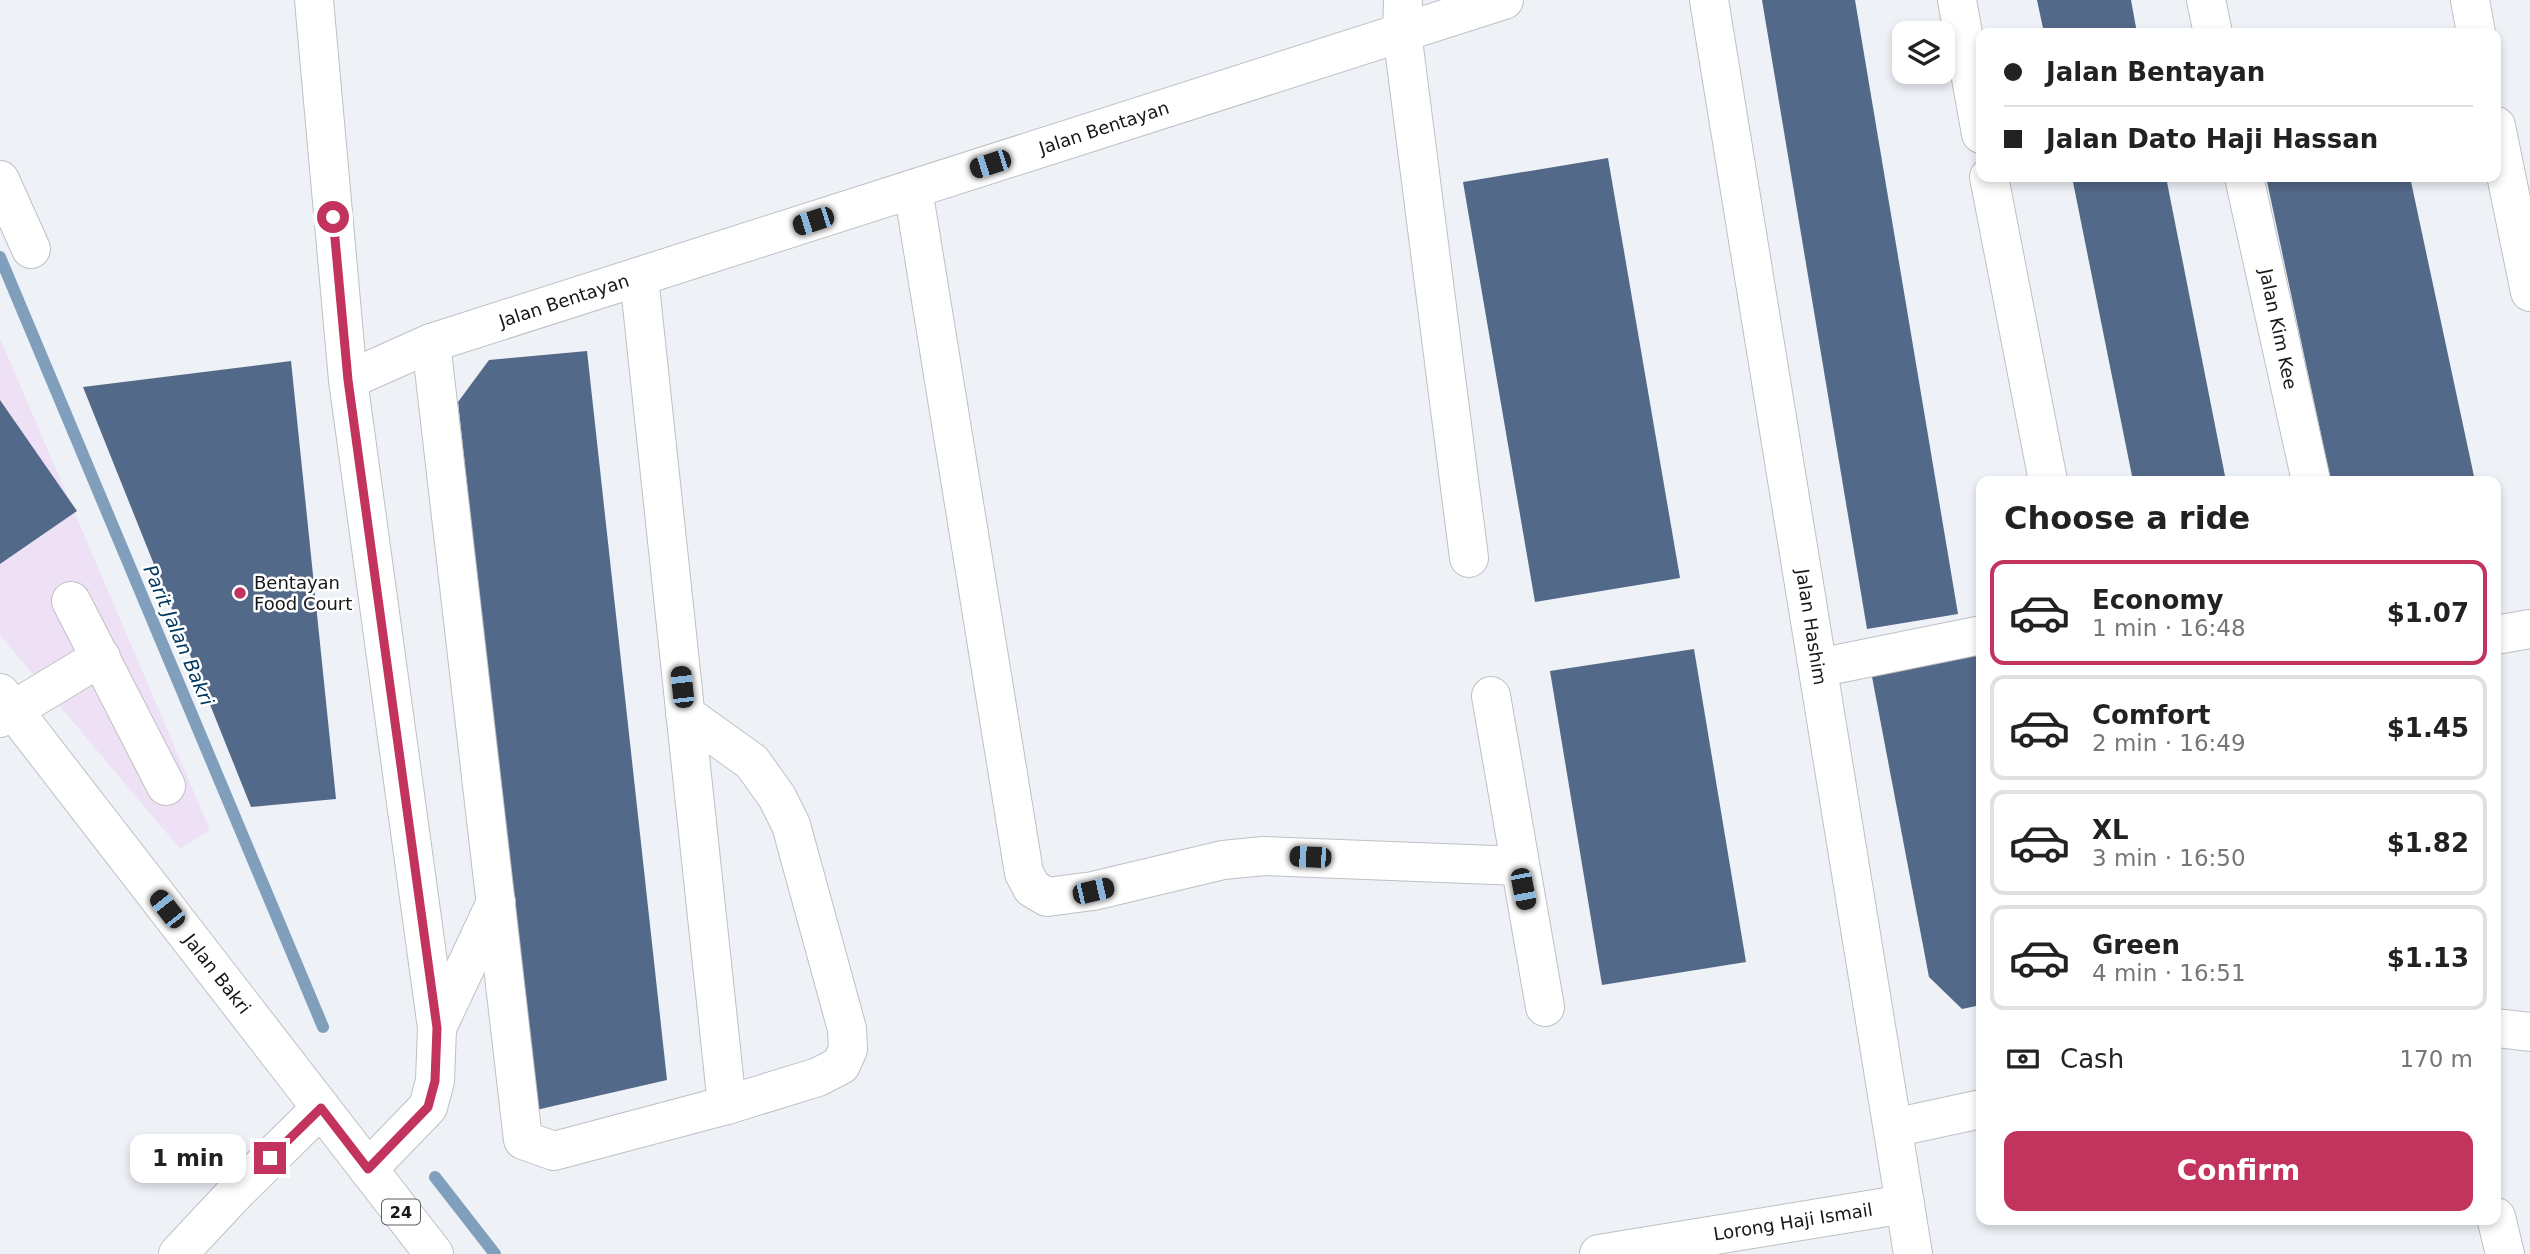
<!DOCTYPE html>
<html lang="en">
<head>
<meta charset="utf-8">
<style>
  body { margin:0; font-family:"DejaVu Sans",sans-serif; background:#f6f6f6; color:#222; height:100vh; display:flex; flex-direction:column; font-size:26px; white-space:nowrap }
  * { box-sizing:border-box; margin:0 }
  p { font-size:23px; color:#767676 }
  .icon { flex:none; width:38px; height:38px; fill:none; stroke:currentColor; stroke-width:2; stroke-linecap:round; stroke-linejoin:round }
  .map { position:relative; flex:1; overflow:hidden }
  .side { position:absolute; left:1976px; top:476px; width:525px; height:749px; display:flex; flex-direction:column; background:#fff; border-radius:14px; box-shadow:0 4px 10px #0003 }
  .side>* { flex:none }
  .hud { position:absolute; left:1976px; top:28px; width:525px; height:154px; border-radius:14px; box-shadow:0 4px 10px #0003; display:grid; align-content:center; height:154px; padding:0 28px; background:#fff }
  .buttons { position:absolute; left:1892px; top:21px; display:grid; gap:14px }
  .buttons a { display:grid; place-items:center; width:63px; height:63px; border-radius:14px; background:#fff; box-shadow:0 4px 10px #0003; font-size:35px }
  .end { position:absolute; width:32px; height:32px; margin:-16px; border:9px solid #c2335d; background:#fff; box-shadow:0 0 0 4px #fff }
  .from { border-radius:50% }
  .bubble { position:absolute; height:49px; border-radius:14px; background:#fff; box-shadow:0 4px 10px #0003; font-size:23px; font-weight:700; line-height:49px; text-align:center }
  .car { position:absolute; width:21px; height:42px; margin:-21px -10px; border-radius:9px; box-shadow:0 0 5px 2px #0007; background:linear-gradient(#222 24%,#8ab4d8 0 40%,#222 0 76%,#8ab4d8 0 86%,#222 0) }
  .hud b { display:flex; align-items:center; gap:24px; height:66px; font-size:26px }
  .hud b+b { border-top:2px solid #e0e0e0 }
  .hud i { width:18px; height:18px; background:#222 }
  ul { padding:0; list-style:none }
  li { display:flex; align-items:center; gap:21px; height:105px; margin:0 14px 10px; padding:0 14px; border:4px solid #e0e0e0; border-radius:14px }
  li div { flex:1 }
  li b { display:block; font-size:26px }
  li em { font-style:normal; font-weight:700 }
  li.active { border-color:#c2335d }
  li>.icon { width:63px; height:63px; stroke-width:1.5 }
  h2 { padding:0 28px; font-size:32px; line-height:84px }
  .pay { display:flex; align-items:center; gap:18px; height:77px; padding:0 28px; font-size:26px }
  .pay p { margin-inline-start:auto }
  .action { display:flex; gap:14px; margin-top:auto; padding:14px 28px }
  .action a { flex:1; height:80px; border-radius:14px; background:#c2335d; color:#fff; font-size:28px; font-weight:700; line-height:80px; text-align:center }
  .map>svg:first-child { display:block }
  .commercial { fill:#efe1f5 }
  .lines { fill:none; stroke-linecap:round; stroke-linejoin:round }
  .stream { stroke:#7f9fbd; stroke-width:12 }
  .building { fill:#536989 }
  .minor-casing { stroke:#bdc0c5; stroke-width:40 }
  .major-casing { stroke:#bdc0c5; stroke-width:40 }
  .minor { stroke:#fff; stroke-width:38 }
  .major { stroke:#fff; stroke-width:38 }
  .route { stroke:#c2335d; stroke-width:9 }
  .poi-dot { fill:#c2335d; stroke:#fff; stroke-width:2.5 }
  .labels { text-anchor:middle; stroke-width:5; stroke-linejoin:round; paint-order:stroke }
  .shield { fill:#fff; stroke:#5b5c5d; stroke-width:2 }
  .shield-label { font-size:16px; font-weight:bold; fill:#151618 }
  .street-label { font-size:18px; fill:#151618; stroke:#fff }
  .poi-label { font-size:18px; fill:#151618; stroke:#fff; text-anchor:start }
  .water-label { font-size:19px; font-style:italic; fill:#00375e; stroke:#fff }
</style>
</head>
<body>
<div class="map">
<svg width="2530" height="1254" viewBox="0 0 2530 1254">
  <rect width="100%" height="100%" fill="#eef1f6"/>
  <path class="commercial" d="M 0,338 L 210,830 L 180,849 L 0,635 Z"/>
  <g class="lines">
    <g class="stream">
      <path d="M 0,257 L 323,1027"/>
      <path d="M 435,1177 L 495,1254"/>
    </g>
  </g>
  <g class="building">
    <path d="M 1762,0 L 1855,0 L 1958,614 L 1867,629 Z"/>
    <path d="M 2037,0 L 2131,0 L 2137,33 L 2044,33 Z"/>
    <path d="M 1608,158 L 1680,578 L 1535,602 L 1463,182 Z"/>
    <path d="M 2072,177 L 2166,177 L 2226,481 L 2133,481 Z"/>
    <path d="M 2266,177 L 2410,177 L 2475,481 L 2331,481 Z"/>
    <path d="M 587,351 L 667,1080 L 536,1110 L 458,402 L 489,360 Z"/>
    <path d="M 291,361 L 336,799 L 251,807 L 83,387 Z"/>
    <path d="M 0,400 L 77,511 L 0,564 Z"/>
    <path d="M 1981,640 L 1981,1005 L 1962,1009 L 1929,977 L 1869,661 Z"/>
    <path d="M 1694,649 L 1746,962 L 1602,985 L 1550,671 Z"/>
  </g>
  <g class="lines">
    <g class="minor-casing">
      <g id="minor">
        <path d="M 314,0 L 348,380 L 437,1028 L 435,1081 L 428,1107 L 368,1169"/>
        <path d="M 1403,0 L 1402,32 L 1469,558"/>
        <path d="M 1709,0 L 1913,1254"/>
        <path d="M 1957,0 L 1981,134"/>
        <path d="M 2206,0 L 2213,33"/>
        <path d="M 2470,0 L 2476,33"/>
        <path d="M 2496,126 L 2530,292"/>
        <path d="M 1989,177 L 2048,481"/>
        <path d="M 2244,177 L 2311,481"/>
        <path d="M 0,180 L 31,249"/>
        <path d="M 913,189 L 1024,873 L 1032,888 L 1047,897 L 1093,891 L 1223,860 L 1264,856 L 1519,866"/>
        <path d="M 639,277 L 727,1105"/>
        <path d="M 431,343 L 523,1140 L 554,1151 L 727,1105 L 818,1077 L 841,1065 L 848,1049 L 847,1029 L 791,825 L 777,797 L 752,762 L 685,714"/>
        <path d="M 348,380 L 431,343 L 1504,0"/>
        <path d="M 71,601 L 166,786"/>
        <path d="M 2496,635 L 2530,629"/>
        <path d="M 1818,668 L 1981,635"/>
        <path d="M 1491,696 L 1545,1007"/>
        <path d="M 0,718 L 101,657"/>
        <path d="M 437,1028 L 496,902"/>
        <path d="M 2496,1028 L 2530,1032"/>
        <path d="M 1893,1128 L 1981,1109"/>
        <path d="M 2496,1217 L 2505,1254"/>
        <path d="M 178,1254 L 236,1192 L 321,1108"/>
        <path d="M 1599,1254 L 1905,1204"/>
      </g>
    </g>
    <g class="major-casing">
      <path id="major" d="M 0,693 L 434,1254"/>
    </g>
    <use href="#minor" class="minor"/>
    <use href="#major" class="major"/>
  </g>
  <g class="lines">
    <path class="route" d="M 270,1158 L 321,1108 L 368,1169 L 428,1107 L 435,1081 L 437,1028 L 348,380 L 333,217"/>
  </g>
  <circle class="poi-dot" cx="240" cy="593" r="7"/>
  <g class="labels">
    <rect class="shield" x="382" y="1199.5" width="38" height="25" rx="5"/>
    <g class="shield-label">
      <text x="401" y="1218">24</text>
    </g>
    <g class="street-label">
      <text transform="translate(1104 128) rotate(-18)" y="6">Jalan Bentayan</text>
      <text transform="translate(564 301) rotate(-18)" y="6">Jalan Bentayan</text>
      <text transform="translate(2278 329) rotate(78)" y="6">Jalan Kim Kee</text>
      <text transform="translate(1811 627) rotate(81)" y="6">Jalan Hashim</text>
      <text transform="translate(217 974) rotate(52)" y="6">Jalan Bakri</text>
      <text transform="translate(1793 1222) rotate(-9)" y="6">Lorong Haji Ismail</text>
    </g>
    <g class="poi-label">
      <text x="254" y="589">Bentayan<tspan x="254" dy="21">Food Court</tspan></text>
    </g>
    <g class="water-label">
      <text transform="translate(179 635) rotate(67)" y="7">Parit Jalan Bakri</text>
    </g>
  </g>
</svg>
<div class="buttons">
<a><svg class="icon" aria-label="layers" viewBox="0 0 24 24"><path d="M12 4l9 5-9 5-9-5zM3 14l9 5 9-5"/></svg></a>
</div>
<i class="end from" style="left:333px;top:217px"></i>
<i class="end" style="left:270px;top:1158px"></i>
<div class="bubble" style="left:130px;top:1134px;width:116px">1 min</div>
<i class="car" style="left:990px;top:164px;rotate:252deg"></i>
<i class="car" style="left:813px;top:221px;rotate:252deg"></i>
<i class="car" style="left:682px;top:687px;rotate:354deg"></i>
<i class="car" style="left:1310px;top:857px;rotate:272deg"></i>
<i class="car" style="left:1523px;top:889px;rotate:169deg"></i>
<i class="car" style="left:1093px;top:891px;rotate:77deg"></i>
<i class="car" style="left:167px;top:909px;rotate:322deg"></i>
<div class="hud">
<b><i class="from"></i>Jalan Bentayan</b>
<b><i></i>Jalan Dato Haji Hassan</b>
</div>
<section class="side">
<h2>Choose a ride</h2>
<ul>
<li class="active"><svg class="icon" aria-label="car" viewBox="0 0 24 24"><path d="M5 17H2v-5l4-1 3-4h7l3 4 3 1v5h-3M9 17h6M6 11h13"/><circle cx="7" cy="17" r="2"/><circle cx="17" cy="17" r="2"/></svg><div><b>Economy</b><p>1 min · 16:48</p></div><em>$1.07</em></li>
<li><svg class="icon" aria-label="car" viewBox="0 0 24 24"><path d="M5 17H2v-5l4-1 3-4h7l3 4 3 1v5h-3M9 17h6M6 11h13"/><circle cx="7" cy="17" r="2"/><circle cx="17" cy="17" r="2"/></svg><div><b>Comfort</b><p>2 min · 16:49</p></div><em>$1.45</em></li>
<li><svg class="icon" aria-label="car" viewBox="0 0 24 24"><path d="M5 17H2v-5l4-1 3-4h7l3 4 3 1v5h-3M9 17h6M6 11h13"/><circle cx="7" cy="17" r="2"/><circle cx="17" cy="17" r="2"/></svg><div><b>XL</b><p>3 min · 16:50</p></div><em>$1.82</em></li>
<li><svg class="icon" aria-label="car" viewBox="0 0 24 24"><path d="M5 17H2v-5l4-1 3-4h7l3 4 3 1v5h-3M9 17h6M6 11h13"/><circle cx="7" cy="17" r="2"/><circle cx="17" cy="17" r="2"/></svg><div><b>Green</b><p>4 min · 16:51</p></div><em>$1.13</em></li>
</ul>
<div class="pay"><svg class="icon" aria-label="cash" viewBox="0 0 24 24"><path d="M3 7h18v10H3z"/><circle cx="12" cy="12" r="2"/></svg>Cash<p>170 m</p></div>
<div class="action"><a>Confirm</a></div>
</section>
</div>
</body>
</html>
